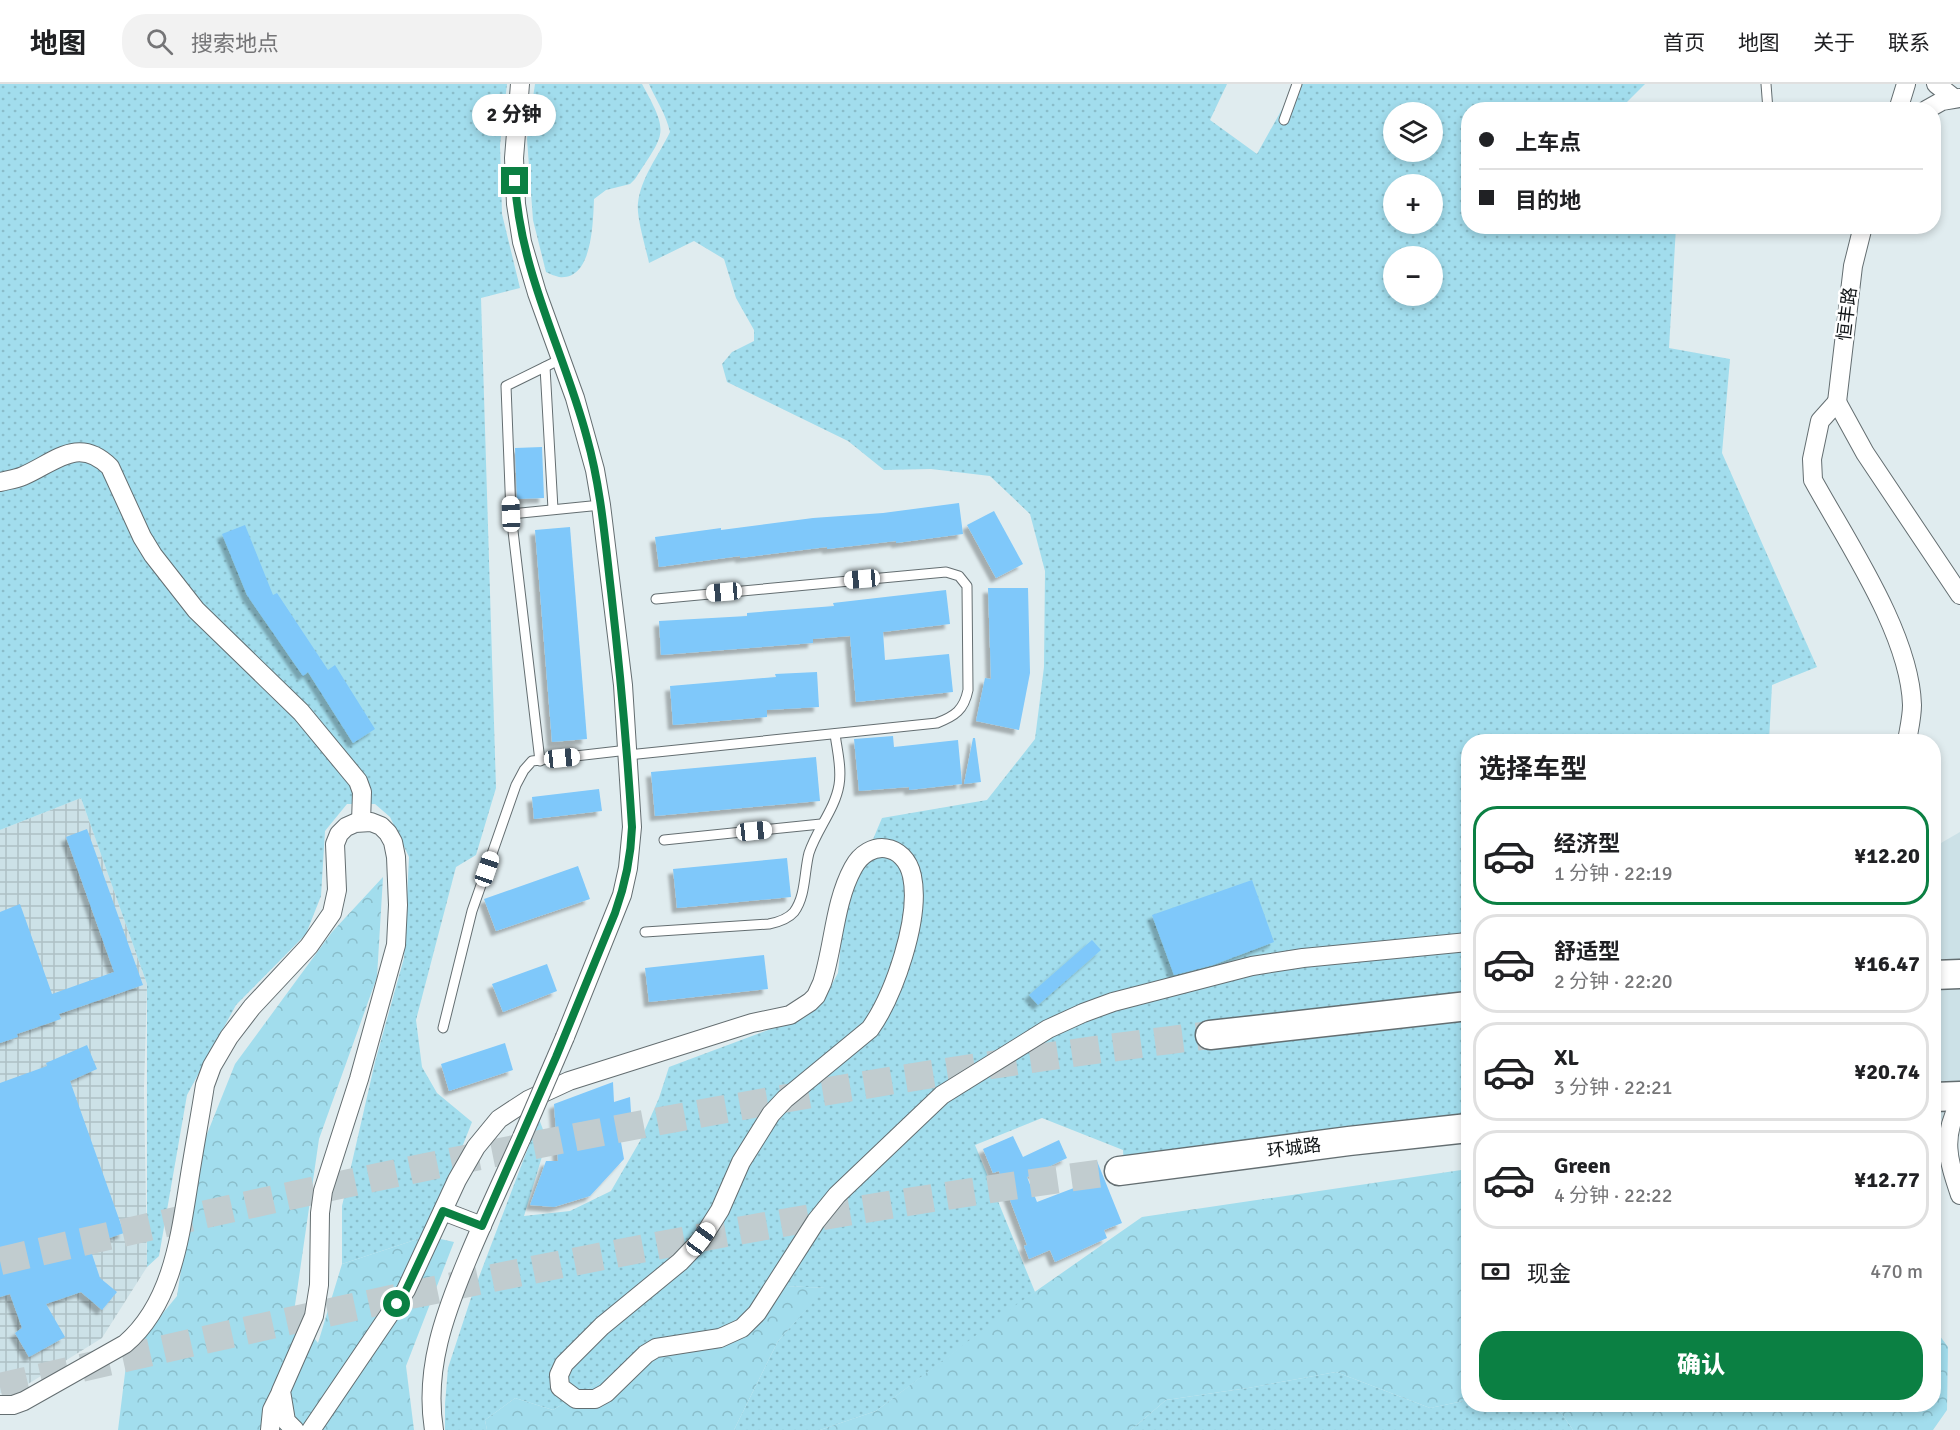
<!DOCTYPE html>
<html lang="zh">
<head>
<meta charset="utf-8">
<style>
  body { margin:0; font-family:Signika,"Noto Sans SC",sans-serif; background:#f2f2f2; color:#202124; height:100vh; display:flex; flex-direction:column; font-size:22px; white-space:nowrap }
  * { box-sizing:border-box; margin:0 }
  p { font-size:20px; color:#757577 }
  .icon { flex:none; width:33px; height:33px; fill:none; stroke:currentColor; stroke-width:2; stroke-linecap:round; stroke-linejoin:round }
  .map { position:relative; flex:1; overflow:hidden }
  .side { position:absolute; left:1461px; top:650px; width:480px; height:678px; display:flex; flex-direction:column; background:#fff; border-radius:24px; box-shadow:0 3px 9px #0003 }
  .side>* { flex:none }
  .banner { position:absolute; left:1461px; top:18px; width:480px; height:132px; border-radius:24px; box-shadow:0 3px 9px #0003; display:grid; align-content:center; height:132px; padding:0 18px; background:#fff }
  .controls { position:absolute; left:1383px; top:18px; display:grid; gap:12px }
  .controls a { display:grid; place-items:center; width:60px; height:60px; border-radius:50%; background:#fff; box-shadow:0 3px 9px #0003; font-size:30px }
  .end { position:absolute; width:27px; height:27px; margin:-14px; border:8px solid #0b8043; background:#fff; box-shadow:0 0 0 3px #fff }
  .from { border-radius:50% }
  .bubble { position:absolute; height:42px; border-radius:21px; background:#fff; box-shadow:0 3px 9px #0003; font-size:20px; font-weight:800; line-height:42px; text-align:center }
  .car { position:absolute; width:18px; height:36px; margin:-18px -9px; border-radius:8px; box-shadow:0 0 4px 2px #0007; background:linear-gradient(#fff 24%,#345 0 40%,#fff 0 76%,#345 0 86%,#fff 0) }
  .banner b { display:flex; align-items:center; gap:21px; height:57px; font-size:22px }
  .banner b+b { border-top:2px solid #e0e0e0 }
  .banner i { width:15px; height:15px; background:#202124 }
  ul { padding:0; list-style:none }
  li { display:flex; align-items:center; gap:18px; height:99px; margin:0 12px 9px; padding:0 6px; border:3px solid #e0e0e0; border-radius:24px }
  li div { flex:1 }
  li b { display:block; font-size:22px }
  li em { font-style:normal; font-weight:800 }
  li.selected { border-color:#0b8043 }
  li>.icon { width:54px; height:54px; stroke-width:1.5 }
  h2 { padding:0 18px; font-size:27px; line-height:72px }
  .pay { display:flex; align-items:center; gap:15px; height:66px; padding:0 18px; font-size:22px }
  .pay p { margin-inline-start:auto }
  .button { display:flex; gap:12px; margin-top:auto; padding:12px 18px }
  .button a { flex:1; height:69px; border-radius:24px; background:#0b8043; color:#fff; font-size:24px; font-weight:800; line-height:69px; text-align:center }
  header { display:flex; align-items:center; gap:36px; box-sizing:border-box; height:84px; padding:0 30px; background:#fff; border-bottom:2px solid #e0e0e0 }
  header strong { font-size:28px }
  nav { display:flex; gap:33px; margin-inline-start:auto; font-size:21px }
  .search { width:420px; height:54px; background:#f2f2f2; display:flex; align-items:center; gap:15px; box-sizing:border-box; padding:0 21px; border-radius:24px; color:#757577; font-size:22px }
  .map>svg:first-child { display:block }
  .built { fill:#cce1e7 }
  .industrial { fill:url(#industrial-grid) }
  .grass { fill:url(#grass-dots); fill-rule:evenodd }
  .forest { fill:url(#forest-crowns) }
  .building { fill:#7fc8fa; filter:url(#shadow) }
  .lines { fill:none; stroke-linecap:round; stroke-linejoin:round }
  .primary-tunnel { stroke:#c1cccf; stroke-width:28; stroke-dasharray:28 14; stroke-linecap:butt }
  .service-casing { stroke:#646e71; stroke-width:11 }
  .minor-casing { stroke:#646e71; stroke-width:20 }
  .primary-casing { stroke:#646e71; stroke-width:31 }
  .service { stroke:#fff; stroke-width:9 }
  .minor { stroke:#fff; stroke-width:18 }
  .primary { stroke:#fff; stroke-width:28 }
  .minor-bridge-casing { stroke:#646e71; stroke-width:20; stroke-linecap:butt }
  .minor-bridge { stroke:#fff; stroke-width:18 }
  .route { stroke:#0b8043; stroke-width:8 }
  .labels { text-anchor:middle; stroke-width:5; stroke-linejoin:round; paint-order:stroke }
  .street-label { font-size:18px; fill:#111517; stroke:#fff }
</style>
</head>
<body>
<header>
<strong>地图</strong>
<div class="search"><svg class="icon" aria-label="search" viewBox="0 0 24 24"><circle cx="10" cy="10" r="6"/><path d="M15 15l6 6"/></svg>搜索地点</div>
<nav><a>首页</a><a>地图</a><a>关于</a><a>联系</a></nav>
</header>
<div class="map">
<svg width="1960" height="1346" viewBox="0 0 1960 1346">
  <defs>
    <pattern id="industrial-grid" width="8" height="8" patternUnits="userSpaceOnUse" patternTransform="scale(1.5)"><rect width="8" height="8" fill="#cce1e7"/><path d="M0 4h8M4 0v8" fill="none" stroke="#aec0c5"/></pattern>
    <pattern id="grass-dots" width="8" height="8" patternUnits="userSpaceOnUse" patternTransform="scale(1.5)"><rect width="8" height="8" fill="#a2dded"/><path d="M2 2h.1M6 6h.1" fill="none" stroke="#8abdca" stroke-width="1.8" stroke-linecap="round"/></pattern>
    <pattern id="forest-crowns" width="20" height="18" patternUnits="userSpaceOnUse" patternTransform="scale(1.5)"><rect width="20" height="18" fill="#a2dded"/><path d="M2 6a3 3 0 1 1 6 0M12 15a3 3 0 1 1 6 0" fill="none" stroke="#8abdca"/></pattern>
    <filter id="shadow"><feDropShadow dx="-5" dy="5" stdDeviation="1.5" flood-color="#0004"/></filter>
  </defs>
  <rect width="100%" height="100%" fill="#e0ecef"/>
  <path class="built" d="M 1960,748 L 1960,1034 L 1934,1036 L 1934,763 Z"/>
  <path class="industrial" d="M 81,714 L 147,900 L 144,1006 L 147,1183 L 102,1254 L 12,1310 L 0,1309 L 0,746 Z"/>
  <g class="grass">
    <path d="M 0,0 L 507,0 L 500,61 L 502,130 L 520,204 L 481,214 L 496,704 L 476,771 L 456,783 L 416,936 L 422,983 L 437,1009 L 472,1038 L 427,1152 L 342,1180 L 342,1122 L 375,978 L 404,874 L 409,773 L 390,733 L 375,720 L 347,720 L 325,747 L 321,812 L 306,850 L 236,921 L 187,1011 L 159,1172 L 147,1183 L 147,900 L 81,714 L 0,746 Z"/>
    <path d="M 535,0 L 642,0 C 670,51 665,48 635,95 L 630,100 L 606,106 L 594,115 C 593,137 593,197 559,193 C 555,192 550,190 546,188 L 533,136 L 527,55 Z"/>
    <path d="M 649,0 L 1227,0 L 1210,36 L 1257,70 L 1296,0 L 1645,0 L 1620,25 L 1468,26 L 1468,142 L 1676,143 L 1669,264 L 1730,275 L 1722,369 L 1817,583 L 1772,601 L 1769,657 L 1468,657 L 1468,1036 L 1124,1086 L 1123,1066 L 1042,1034 L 975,1061 L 1035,1208 L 876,1327 L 820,1346 L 734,1346 L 778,1257 L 825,1204 L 786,1202 L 744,1253 L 632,1278 L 553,1326 L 515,1314 L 485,1336 L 487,1346 L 445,1346 L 445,1320 L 448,1284 L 471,1214 L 539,1035 L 547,1056 L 524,1132 L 570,1127 L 611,1107 L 640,1057 L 659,1014 L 669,983 L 803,933 L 820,922 L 838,889 L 842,848 L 852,805 L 882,734 L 987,716 L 1035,655 L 1044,583 L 1045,487 L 1030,430 L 990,392 L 931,385 L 884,386 L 848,357 L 727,298 L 722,280 L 732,268 L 754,257 L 754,246 L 736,214 L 724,175 L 694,157 L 649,179 C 646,164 636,132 638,119 C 641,93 659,71 670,48 C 666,30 656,16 649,0 ZM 1394,28 L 1432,28 L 1432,68 L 1394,68 ZM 1394,100 L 1432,100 L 1432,140 L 1394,140 ZM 1394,172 L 1432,172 L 1432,212 L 1394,212 Z"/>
    <path d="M 1336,1288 L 1430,1324 L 1468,1316 L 1468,1320 L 1555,1320 L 1573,1346 L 1131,1346 L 1166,1316 L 1248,1304 Z"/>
  </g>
  <g class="forest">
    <path d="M 383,793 L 377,893 L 319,1055 L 294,1228 L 318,1259 L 342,1180 L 427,1152 L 454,1158 L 406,1282 L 414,1346 L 118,1346 L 127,1273 L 177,1212 L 199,1070 L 235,980 L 332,848 Z"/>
    <path d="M 1468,1085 L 1468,1316 L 1430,1324 L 1336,1288 L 1248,1304 L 1166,1316 L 1131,1346 L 820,1346 L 876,1327 L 1016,1221 L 1142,1133 Z"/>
    <path d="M 786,1202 L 826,1204 L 778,1257 L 734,1346 L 487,1346 L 485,1336 L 515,1314 L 553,1326 L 632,1278 L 744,1253 Z"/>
    <path d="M 1934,1244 L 1948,1263 L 1947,1326 L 1933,1346 L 1573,1346 L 1555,1320 L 1934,1320 Z"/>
  </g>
  <g class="building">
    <path d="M 542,363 L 544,414 L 517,415 L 515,364 Z"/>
    <path d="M 959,419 L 963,450 L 896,459 L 896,457 L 827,465 L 827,463 L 740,474 L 740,472 L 659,483 L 655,453 L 721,444 L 721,446 L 813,434 L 883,429 Z"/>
    <path d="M 994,427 L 1023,480 L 996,494 L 967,441 Z"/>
    <path d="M 245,441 L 273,511 L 277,509 L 328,586 L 335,581 L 375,645 L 353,659 L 308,588 L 303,592 L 247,511 L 222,450 Z"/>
    <path d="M 570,443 L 587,655 L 552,658 L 535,446 Z"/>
    <path d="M 988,504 L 1028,504 L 1030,589 L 1019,646 L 976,637 L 985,594 L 991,595 Z"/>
    <path d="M 946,506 L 950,540 L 883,548 L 885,576 L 949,570 L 953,608 L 856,618 L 850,552 L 813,555 L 813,559 L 661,571 L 659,537 L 747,532 L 747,529 L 834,522 L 833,519 Z"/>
    <path d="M 817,588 L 819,623 L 767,626 L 767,633 L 673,641 L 670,602 L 776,593 L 775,590 Z"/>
    <path d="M 893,652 L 894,663 L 958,656 L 962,700 L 909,706 L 909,703 L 859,707 L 854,655 Z"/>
    <path d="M 973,654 L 975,654 L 981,698 L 964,700 Z"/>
    <path d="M 816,673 L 820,717 L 655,732 L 651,688 Z"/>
    <path d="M 599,705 L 602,727 L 534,735 L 532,713 Z"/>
    <path d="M 87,745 L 143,901 L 59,930 L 61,935 L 17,950 L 18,953 L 0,959 L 0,828 L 20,820 L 52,910 L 114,888 L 66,753 Z"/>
    <path d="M 787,774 L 791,813 L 677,824 L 673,785 Z"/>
    <path d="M 578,782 L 590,815 L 496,847 L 484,815 Z"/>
    <path d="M 1252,796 L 1274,858 L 1213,881 L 1174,891 L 1152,831 Z"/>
    <path d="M 1092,856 L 1101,866 L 1038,921 L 1029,911 Z"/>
    <path d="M 764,871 L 768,905 L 649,918 L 645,884 Z"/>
    <path d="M 547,880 L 557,907 L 503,928 L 492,900 Z"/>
    <path d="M 505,959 L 513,986 L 449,1007 L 441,980 Z"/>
    <path d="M 87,961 L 97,985 L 70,997 L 124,1149 L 89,1161 L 100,1194 L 117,1208 L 102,1226 L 81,1208 L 46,1220 L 65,1253 L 29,1273 L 15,1249 L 22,1244 L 10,1210 L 0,1213 L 0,999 L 47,982 L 46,979 Z"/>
    <path d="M 613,998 L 614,1018 L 630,1013 L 632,1043 L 619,1047 L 624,1075 L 590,1112 L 554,1123 L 530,1121 L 546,1077 L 558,1077 L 554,1020 Z"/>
    <path d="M 1013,1052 L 1023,1073 L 1059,1056 L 1067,1074 L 1027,1093 L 1037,1118 L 1087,1099 L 1080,1084 L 1097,1077 L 1122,1139 L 1104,1146 L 1107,1154 L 1055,1178 L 1050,1166 L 1029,1175 L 1024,1162 L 1027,1161 L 999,1087 L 993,1089 L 983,1065 Z"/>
  </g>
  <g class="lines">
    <g class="primary-tunnel">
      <path d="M 0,1177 C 400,1084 803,1001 1210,951"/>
      <path d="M 0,1303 C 370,1216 742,1137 1119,1087"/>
    </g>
    <g class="service-casing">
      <g id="service">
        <path d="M 1766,0 L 1768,26"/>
        <path d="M 1284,36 L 1297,0"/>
        <path d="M 545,283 L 553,425"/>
        <path d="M 511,430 L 601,421"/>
        <path d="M 628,671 L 937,639 C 955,632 964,626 968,606 L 967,502 L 959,492 L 946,488 L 656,515"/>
        <path d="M 540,677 L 511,430 L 506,302 L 561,275"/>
        <path d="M 664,756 L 821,740"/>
        <path d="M 645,848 L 769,840 C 779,838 788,835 794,828 C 806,812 804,788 809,769 C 817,745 835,725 839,701 C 842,684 837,666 835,650"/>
        <path d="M 443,944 L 472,827 L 516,701 L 524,686 L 532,677 L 628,666"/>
      </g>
    </g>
    <g class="minor-casing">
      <g id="minor">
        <path d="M 520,0 L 514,74 L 516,120 L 522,158 L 537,209 L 575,314 L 595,386 L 601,421 L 623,601 L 632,743 L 628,784 L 622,811 L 565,953"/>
        <path d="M 1936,0 L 1954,14"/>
        <path d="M 1898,26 L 1906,0"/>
        <path d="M 1926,26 L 1942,17 L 1960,14"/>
        <path d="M 1837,318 L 1820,337 L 1812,375 L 1813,396 C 1847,458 1910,550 1912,621 C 1912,633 1909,645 1907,657"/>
        <path d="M 1837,318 L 1865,369 L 1960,511"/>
        <path d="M 1837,318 L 1853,182 L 1863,142"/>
        <path d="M 0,398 C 8,396 16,395 23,392 C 54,379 78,351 110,383 L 142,453 L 153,471 L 196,526 L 301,628 L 358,697 L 362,708 L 361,738"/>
        <path d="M 1960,1018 C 1941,1054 1948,1075 1960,1111"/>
        <path d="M 443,1127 L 482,1142"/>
        <path d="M 0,1321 L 13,1321 L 24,1317 L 125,1260 C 172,1220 180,1153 189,1097 C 194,1065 200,1033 205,1001 L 212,982 L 229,953 L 252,923 L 309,862 L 332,829 L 337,806 L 335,760 L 339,750 L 346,743 L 355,739 L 371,738 L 381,742 L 388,749 L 393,758 L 396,773 L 398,821 L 396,861 L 359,995 L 323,1107 L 320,1129 L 319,1201 L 314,1232 L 281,1307 L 286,1337 L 295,1346"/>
        <path d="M 270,1346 L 272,1326 L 280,1310"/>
        <path d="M 311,1346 L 406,1206 L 457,1096 L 476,1063 L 499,1035 L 528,1016 L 569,997 L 752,939 L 790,931 L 810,918 L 816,912 L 822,899 C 834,862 834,819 853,784 C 869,754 905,759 912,792 C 921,834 894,911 870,945 L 785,1015 L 771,1030 L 741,1078 L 720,1126 L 701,1156 L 680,1178 L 602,1242 L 564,1280 L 559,1291 L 560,1303 L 576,1315 L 595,1315 L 606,1309 L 646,1270 L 656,1264 L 720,1254 L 742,1244 L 757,1229 L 816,1137 L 837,1111 L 942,1011 L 1048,945 L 1083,929 L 1113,918 L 1252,882 L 1303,874 L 1468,858"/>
        <path d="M 434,1346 C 424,1285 445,1229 468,1174 C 485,1133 504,1093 522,1053"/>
      </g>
    </g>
    <g class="primary-casing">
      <g id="primary">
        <path d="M 1934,891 L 1960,890"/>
        <path d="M 1210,951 L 1468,922"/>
        <path d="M 1934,1013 L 1960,1012"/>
        <path d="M 1119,1087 L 1349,1057 L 1468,1044"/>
      </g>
    </g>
    <use href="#service" class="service"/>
    <use href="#minor" class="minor"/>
    <use href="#primary" class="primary"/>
    <g class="minor-bridge-casing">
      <path id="minor-bridge" d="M 522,1053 L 565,953"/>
    </g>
    <use href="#minor-bridge" class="minor-bridge"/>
  </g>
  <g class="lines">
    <path class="route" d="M 397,1220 L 406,1206 L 443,1127 L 482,1142 L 556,973 L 615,829 C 625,801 631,773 632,743 C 627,664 620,586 611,507 C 605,456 601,404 587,354 C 564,267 520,189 515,97"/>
  </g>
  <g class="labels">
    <g class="street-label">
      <text transform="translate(1847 230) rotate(-83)" y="6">恒丰路</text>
      <text transform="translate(1294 1064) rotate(-7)" y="6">环城路</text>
    </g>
  </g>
</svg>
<div class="controls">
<a><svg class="icon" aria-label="layers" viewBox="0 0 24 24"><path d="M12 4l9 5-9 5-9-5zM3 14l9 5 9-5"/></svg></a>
<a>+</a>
<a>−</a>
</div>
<i class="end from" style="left:397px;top:1220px"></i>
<i class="end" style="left:515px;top:97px"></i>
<div class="bubble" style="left:472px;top:10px;width:84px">2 分钟</div>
<i class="car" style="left:511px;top:430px;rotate:358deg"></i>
<i class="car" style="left:862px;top:495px;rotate:265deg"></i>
<i class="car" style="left:724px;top:508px;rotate:265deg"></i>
<i class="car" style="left:562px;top:674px;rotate:84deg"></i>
<i class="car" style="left:754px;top:747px;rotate:84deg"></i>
<i class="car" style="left:487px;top:785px;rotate:19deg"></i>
<i class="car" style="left:701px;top:1155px;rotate:36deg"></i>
<div class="banner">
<b><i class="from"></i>上车点</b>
<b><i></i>目的地</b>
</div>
<section class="side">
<h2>选择车型</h2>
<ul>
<li class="selected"><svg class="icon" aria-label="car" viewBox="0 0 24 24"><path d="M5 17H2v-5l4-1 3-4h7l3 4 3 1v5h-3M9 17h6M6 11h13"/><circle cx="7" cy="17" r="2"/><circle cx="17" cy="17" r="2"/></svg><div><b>经济型</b><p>1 分钟 · 22:19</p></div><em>¥12.20</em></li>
<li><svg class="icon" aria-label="car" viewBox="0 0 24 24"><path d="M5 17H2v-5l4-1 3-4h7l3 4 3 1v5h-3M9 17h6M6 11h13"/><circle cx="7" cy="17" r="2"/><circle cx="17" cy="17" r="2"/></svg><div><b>舒适型</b><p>2 分钟 · 22:20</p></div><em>¥16.47</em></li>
<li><svg class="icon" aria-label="car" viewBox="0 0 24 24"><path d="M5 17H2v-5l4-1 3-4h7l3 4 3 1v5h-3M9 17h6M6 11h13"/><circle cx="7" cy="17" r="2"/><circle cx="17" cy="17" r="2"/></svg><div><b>XL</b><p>3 分钟 · 22:21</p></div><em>¥20.74</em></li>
<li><svg class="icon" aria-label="car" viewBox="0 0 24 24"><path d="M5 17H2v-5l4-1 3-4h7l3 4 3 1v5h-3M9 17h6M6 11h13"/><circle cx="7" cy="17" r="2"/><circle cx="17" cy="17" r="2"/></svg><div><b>Green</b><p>4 分钟 · 22:22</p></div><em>¥12.77</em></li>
</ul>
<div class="pay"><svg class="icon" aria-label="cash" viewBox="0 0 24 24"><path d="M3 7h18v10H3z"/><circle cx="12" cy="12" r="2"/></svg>现金<p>470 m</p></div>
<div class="button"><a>确认</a></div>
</section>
</div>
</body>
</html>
